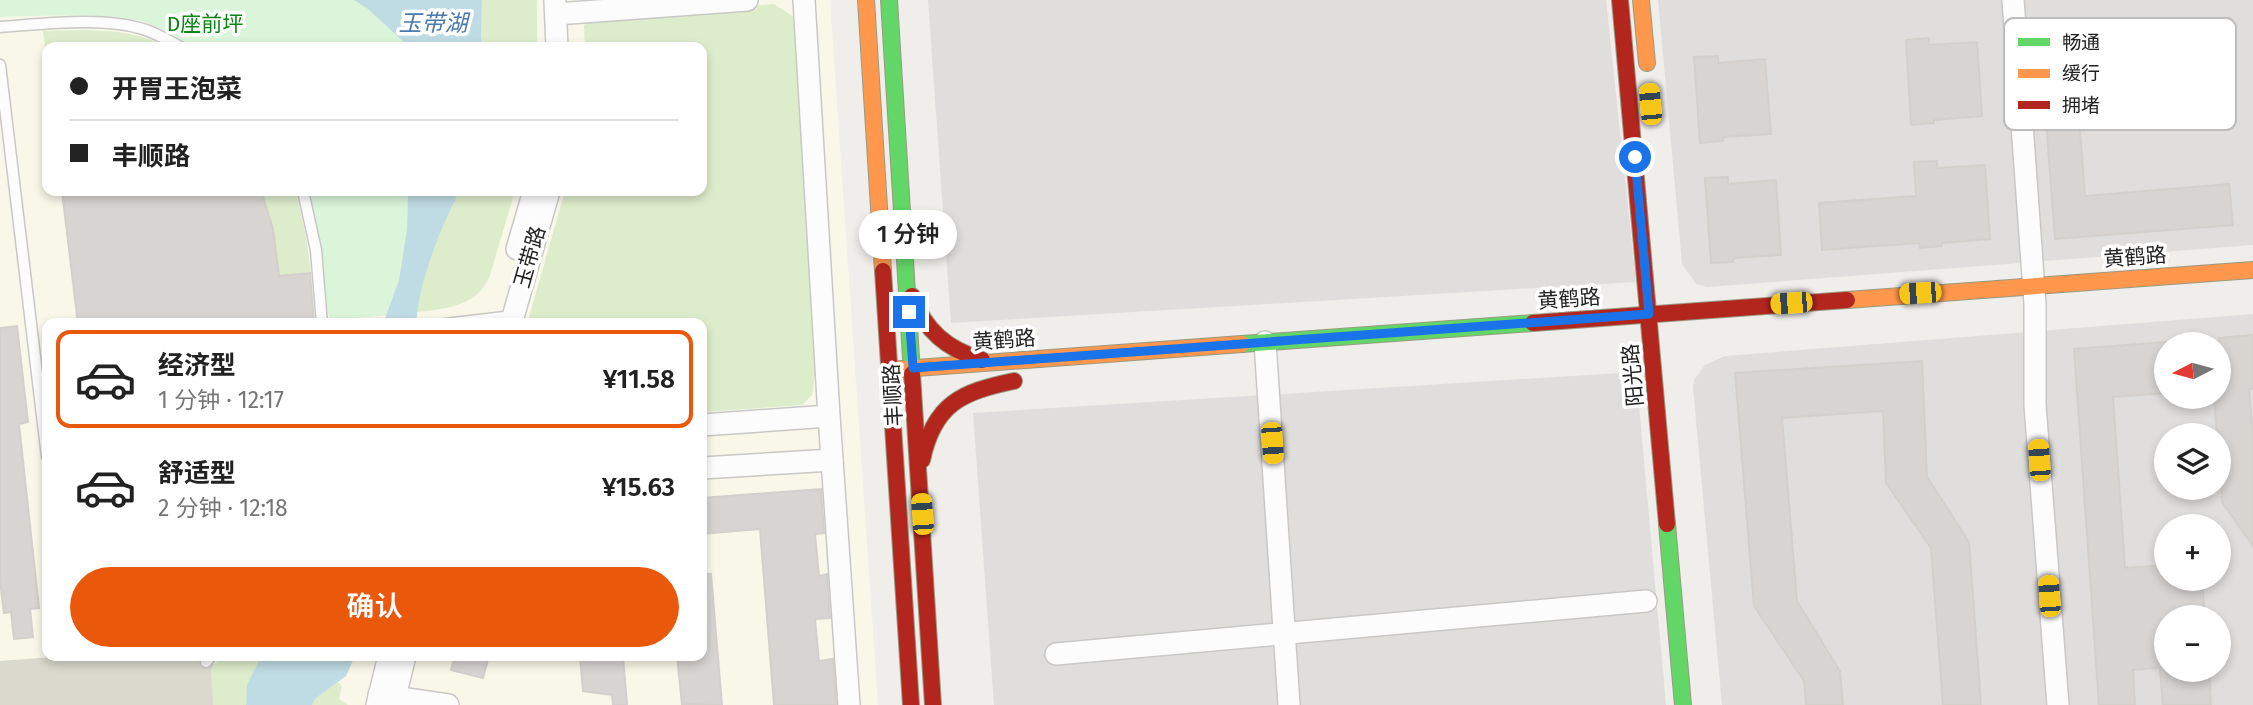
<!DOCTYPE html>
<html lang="zh">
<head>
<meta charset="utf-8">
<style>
  body { margin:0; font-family:"Fira Sans","Noto Sans SC",sans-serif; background:#f2f2f2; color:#222; height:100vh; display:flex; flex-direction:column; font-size:26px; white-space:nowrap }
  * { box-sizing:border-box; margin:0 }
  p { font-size:23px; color:#767676 }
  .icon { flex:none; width:38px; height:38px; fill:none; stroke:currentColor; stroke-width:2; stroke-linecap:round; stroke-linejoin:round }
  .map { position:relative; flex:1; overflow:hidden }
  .sheet { position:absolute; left:42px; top:318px; width:665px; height:343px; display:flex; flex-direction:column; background:#fff; border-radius:14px; box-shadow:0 4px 10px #0003 }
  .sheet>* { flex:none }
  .top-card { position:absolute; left:42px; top:42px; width:665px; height:154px; border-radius:14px; box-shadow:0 4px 10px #0003; display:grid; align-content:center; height:154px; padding:0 28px; background:#fff }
  .needle { width:46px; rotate:264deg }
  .fabs { position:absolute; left:2154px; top:332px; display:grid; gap:14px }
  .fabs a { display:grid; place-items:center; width:77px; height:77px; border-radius:50%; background:#fff; box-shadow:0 4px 10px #0003; font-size:35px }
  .end { position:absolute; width:32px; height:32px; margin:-16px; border:9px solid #1a73e8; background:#fff; box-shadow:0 0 0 4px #fff }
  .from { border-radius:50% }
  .bubble { position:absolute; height:49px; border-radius:24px; background:#fff; box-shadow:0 4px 10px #0003; font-size:23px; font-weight:600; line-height:49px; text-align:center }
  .car { position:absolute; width:21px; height:42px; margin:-21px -10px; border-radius:9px; box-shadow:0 0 5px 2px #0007; background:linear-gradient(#f5c518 24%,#345 0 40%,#f5c518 0 76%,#345 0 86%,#f5c518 0) }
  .top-card b { display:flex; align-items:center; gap:24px; height:66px; font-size:26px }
  .top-card b+b { border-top:2px solid #e0e0e0 }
  .top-card i { width:18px; height:18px; background:#222 }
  ul { padding:12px 0 0; list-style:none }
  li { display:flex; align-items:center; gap:21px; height:98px; margin:0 14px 10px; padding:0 14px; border:4px solid transparent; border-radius:14px }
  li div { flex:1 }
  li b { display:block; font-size:26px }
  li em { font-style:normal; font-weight:600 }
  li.active { border-color:#ea580c }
  li>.icon { width:63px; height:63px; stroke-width:1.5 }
  .button { display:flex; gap:14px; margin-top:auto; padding:14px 28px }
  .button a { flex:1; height:80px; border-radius:42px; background:#ea580c; color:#fff; font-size:28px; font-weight:600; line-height:80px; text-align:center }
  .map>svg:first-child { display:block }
  .residential { fill:#dfdedc; fill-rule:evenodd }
  .education { fill:#f8f7e8; fill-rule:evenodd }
  .construction { fill:#d9d9cd }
  .grass { fill:#ddeccb }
  .park { fill:#daf5da }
  .water { fill:#bfdbe3 }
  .building { fill:#d7d4d2; stroke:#d3d0cc; stroke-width:2 }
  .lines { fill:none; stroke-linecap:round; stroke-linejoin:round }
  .lane-casing { stroke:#c9c8c7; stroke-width:13 }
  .street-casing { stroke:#c9c8c7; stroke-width:24 }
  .fast-casing { stroke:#999a82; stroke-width:18 }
  .slow-casing { stroke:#999a82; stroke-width:18 }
  .jam-casing { stroke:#999a82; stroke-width:18 }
  .lane { stroke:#fdfcfc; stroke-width:10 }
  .street { stroke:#fdfcfc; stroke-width:21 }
  .fast { stroke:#63d668; stroke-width:16 }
  .slow { stroke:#ff974d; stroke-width:16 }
  .jam { stroke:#b3261e; stroke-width:16 }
  .route { stroke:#1a73e8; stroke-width:9 }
  .labels { text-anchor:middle; stroke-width:7; stroke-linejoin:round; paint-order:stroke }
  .park-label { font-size:21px; fill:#0c8416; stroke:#fff }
  .street-label { font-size:21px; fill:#222; stroke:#fff }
  .water-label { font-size:23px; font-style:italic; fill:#4a7aab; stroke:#fff }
  .key { fill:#fff; stroke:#bdbdbd; stroke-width:2 }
  .key-label { font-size:19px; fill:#222 }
</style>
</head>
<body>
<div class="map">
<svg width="2253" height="705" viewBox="0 0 2253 705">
  <rect width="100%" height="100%" fill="#f0eeeb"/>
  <g class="residential">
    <path d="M 928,0 L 1606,0 L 1636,282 L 951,323 Z"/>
    <path d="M 1658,0 L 2253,0 L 2253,245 L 1721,286 L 1707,287 L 1696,284 L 1682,264 Z"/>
    <path d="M 2253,314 L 2253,705 L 1722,705 L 1693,388 L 1694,380 L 1705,365 L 1725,356 ZM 2166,345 L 2219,345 L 2219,397 L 2166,397 ZM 2166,436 L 2219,436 L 2219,488 L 2166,488 ZM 2166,527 L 2219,527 L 2219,579 L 2166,579 ZM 2166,618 L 2219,618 L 2219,670 L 2166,670 Z"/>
    <path d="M 1636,372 L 1666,705 L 994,705 L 973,413 Z"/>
  </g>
  <path class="education" d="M 0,0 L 830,0 L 878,705 L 0,705 ZM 47,47 L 702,47 L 702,191 L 47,191 ZM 47,324 L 702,324 L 702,656 L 47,656 Z"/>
  <path class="construction" d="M 65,656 L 203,656 L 215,664 L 211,670 L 214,705 L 0,705 L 0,661 Z"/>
  <g class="grass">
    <path d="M 482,0 L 537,0 L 537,47 L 481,47 Z"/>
    <path d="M 774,4 L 797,19 L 816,369 L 812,395 L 802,405 L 702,412 L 702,324 L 527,324 L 565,191 L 702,191 L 702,47 L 585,47 L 584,25 L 604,17 Z"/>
    <path d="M 82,30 C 113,31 139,32 167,47 L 47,47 L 47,62 L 43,31 Z"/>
    <path d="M 261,191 L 296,191 L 306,237 L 311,273 L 279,276 L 273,229 Z"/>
    <path d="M 460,191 L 515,191 L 490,275 C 479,306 445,309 417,312 C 424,271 439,227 460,191 Z"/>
    <path d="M 221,656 L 261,656 L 248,685 L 246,705 L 213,705 L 211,670 Z"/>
    <path d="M 338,682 L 342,686 L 339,699 L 348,705 L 312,705 L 316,698 Z"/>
  </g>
  <g class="park">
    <path d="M 0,0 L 354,0 L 368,9 L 409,47 L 191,47 C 177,38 164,29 148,23 C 116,12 37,16 0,17 Z"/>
    <path d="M 308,191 L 408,191 L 407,229 L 399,280 L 387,315 L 335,320 L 330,319 L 327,310 L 320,238 Z"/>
  </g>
  <g class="water">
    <path d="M 354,0 L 482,0 L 481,47 L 409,47 L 368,9 Z"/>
    <path d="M 408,191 L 460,191 C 440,227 419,283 416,324 L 383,324 L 399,280 L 407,229 Z"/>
    <path d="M 261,656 L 355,656 L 346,676 L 316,698 L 312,705 L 246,705 L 247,685 Z"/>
  </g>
  <g class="building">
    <path d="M 1929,38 L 1929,45 L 1977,42 L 1982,116 L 1934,120 L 1934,123 L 1911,125 L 1906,40 Z"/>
    <path d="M 1718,56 L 1718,63 L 1765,59 L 1771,134 L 1723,137 L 1723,141 L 1700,143 L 1694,57 Z"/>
    <path d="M 2075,65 L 2085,196 L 2229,184 L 2233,225 L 2055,239 L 2042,68 Z"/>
    <path d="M 1937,161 L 1937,168 L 1985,165 L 1990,239 L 1942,243 L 1942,246 L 1920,248 L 1919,243 L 1822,250 L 1819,203 L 1916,196 L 1914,162 Z"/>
    <path d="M 1728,177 L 1728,184 L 1776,180 L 1781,255 L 1733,258 L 1733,262 L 1711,263 L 1705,178 Z"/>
    <path d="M 62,191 L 261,191 L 273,229 L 279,276 L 310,273 L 314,324 L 78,324 Z"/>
    <path d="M 17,326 L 28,422 L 19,424 L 39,608 L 30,609 L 33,637 L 14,639 L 11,612 L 4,613 L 0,581 L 0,328 Z"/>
    <path d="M 2253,335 L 2253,389 L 2249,389 L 2253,436 L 2253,546 L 2222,502 L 2219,436 L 2217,436 L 2214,397 L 2219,397 L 2219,338 Z"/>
    <path d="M 2166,342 L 2166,393 L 2113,397 L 2125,568 L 2166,565 L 2166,579 L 2202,579 L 2205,618 L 2166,618 L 2166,667 L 2133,670 L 2135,705 L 2099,705 L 2074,349 Z"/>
    <path d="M 1922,361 L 1927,477 L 1969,542 L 1981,705 L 1943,705 L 1931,548 L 1886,483 L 1883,411 L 1782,418 L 1797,601 L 1840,671 L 1843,705 L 1806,705 L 1804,681 L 1754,606 L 1735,373 Z"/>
    <path d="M 821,489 L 824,533 L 815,534 L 819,576 L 827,574 L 830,618 L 815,619 L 819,661 L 833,659 L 836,705 L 774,705 L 760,529 L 702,534 L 702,498 Z"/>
    <path d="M 702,574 L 711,574 L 722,705 L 682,704 L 677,656 L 702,656 Z"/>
    <path d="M 455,656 L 489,656 L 483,678 L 451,670 Z"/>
    <path d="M 580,656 L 623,656 L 627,705 L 613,705 L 612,695 L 583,691 Z"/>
    <path d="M 2160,670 L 2209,670 L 2211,705 L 2163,705 Z"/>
  </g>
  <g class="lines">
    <g class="lane-casing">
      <g id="lane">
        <path d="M 0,27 C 44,24 104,16 146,30 C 158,34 169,41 180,47"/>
        <path d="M 0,65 L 47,457"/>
        <path d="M 303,191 L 316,250 L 322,324"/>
        <path d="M 445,324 L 513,316"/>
        <path d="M 206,662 L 211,656"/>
      </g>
    </g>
    <g class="street-casing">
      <g id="street">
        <path d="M 804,0 L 829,416 L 849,705"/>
        <path d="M 2013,0 L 2035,304 L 2035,405 L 2058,705"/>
        <path d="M 555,2 L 557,47"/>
        <path d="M 556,14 L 747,0"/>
        <path d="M 517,249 L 534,191"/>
        <path d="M 511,324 L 549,191"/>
        <path d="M 1265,342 L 1289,705"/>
        <path d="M 702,425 L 829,416"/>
        <path d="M 702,468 L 832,460"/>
        <path d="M 1056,654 L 1646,601"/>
        <path d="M 379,695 L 448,705"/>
        <path d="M 377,705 L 389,656"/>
        <path d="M 393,705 L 405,656"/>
      </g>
    </g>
    <g class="fast-casing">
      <g id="fast">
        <path d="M 889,0 L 912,374"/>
        <path d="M 1242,344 L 1533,323"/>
        <path d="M 1667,524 L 1683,705"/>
      </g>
    </g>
    <g class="slow-casing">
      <g id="slow">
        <path d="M 866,0 L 883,271"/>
        <path d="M 1641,0 L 1647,63"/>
        <path d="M 1847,300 L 2253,270"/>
        <path d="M 889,370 L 1242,344"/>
      </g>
    </g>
    <g class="jam-casing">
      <g id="jam">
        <path d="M 1620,0 L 1667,524"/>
        <path d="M 883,271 L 911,705"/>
        <path d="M 912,296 C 925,331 947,349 982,360"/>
        <path d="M 1533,323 L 1847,300"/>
        <path d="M 912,374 L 933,705"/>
        <path d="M 922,460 C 934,404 961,392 1014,381"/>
      </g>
    </g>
    <use href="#lane" class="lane"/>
    <use href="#street" class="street"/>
    <use href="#fast" class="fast"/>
    <use href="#slow" class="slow"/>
    <use href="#jam" class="jam"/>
  </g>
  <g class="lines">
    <path class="route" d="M 909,312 L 913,368 L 1649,314 L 1635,157"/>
  </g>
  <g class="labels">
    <g class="park-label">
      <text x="205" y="31">D座前坪</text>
    </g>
    <g class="street-label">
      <text transform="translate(530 257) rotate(-74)" y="7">玉带路</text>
      <text transform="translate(2135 257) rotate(-4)" y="7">黄鹤路</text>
      <text transform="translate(1569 299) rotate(-4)" y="7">黄鹤路</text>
      <text transform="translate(1004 340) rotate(-4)" y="7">黄鹤路</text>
      <text transform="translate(1633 375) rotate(-95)" y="7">阳光路</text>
      <text transform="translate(893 395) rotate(-93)" y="7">丰顺路</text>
    </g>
    <g class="water-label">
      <text x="433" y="31">玉带湖</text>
    </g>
  </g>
  <rect x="2004" y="18" width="232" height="112" rx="10" class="key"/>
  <rect x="2018" y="38" width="32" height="8" fill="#63d668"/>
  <rect x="2018" y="69" width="32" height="9" fill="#ff974d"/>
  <rect x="2018" y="101" width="32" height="8" fill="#b3261e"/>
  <g class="key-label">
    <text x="2062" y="49">畅通</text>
    <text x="2062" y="80">缓行</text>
    <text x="2062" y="112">拥堵</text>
  </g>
</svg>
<div class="fabs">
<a><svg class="needle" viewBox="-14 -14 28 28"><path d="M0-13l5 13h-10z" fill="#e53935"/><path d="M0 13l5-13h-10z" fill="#767676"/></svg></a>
<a><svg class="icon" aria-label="layers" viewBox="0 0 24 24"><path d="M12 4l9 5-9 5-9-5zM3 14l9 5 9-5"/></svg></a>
<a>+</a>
<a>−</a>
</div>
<i class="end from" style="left:1635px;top:157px"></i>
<i class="end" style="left:909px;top:312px"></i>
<div class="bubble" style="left:859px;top:210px;width:98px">1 分钟</div>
<i class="car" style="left:1650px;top:104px;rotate:355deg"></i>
<i class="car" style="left:1920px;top:293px;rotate:266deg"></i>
<i class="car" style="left:1791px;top:303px;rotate:266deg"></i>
<i class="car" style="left:1272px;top:443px;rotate:176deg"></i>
<i class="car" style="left:2039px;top:460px;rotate:356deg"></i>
<i class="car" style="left:922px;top:514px;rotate:356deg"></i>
<i class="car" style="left:2049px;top:596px;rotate:356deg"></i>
<div class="top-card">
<b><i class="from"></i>开胃王泡菜</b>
<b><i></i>丰顺路</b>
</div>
<section class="sheet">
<ul>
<li class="active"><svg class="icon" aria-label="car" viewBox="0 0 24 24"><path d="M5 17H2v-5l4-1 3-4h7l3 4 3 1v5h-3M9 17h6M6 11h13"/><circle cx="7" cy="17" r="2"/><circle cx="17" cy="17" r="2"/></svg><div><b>经济型</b><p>1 分钟 · 12:17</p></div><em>¥11.58</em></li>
<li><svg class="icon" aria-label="car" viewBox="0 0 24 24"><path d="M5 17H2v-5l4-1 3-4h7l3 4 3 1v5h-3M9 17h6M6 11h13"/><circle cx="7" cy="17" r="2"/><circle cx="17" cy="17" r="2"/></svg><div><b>舒适型</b><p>2 分钟 · 12:18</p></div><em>¥15.63</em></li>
</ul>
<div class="button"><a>确认</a></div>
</section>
</div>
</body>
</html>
